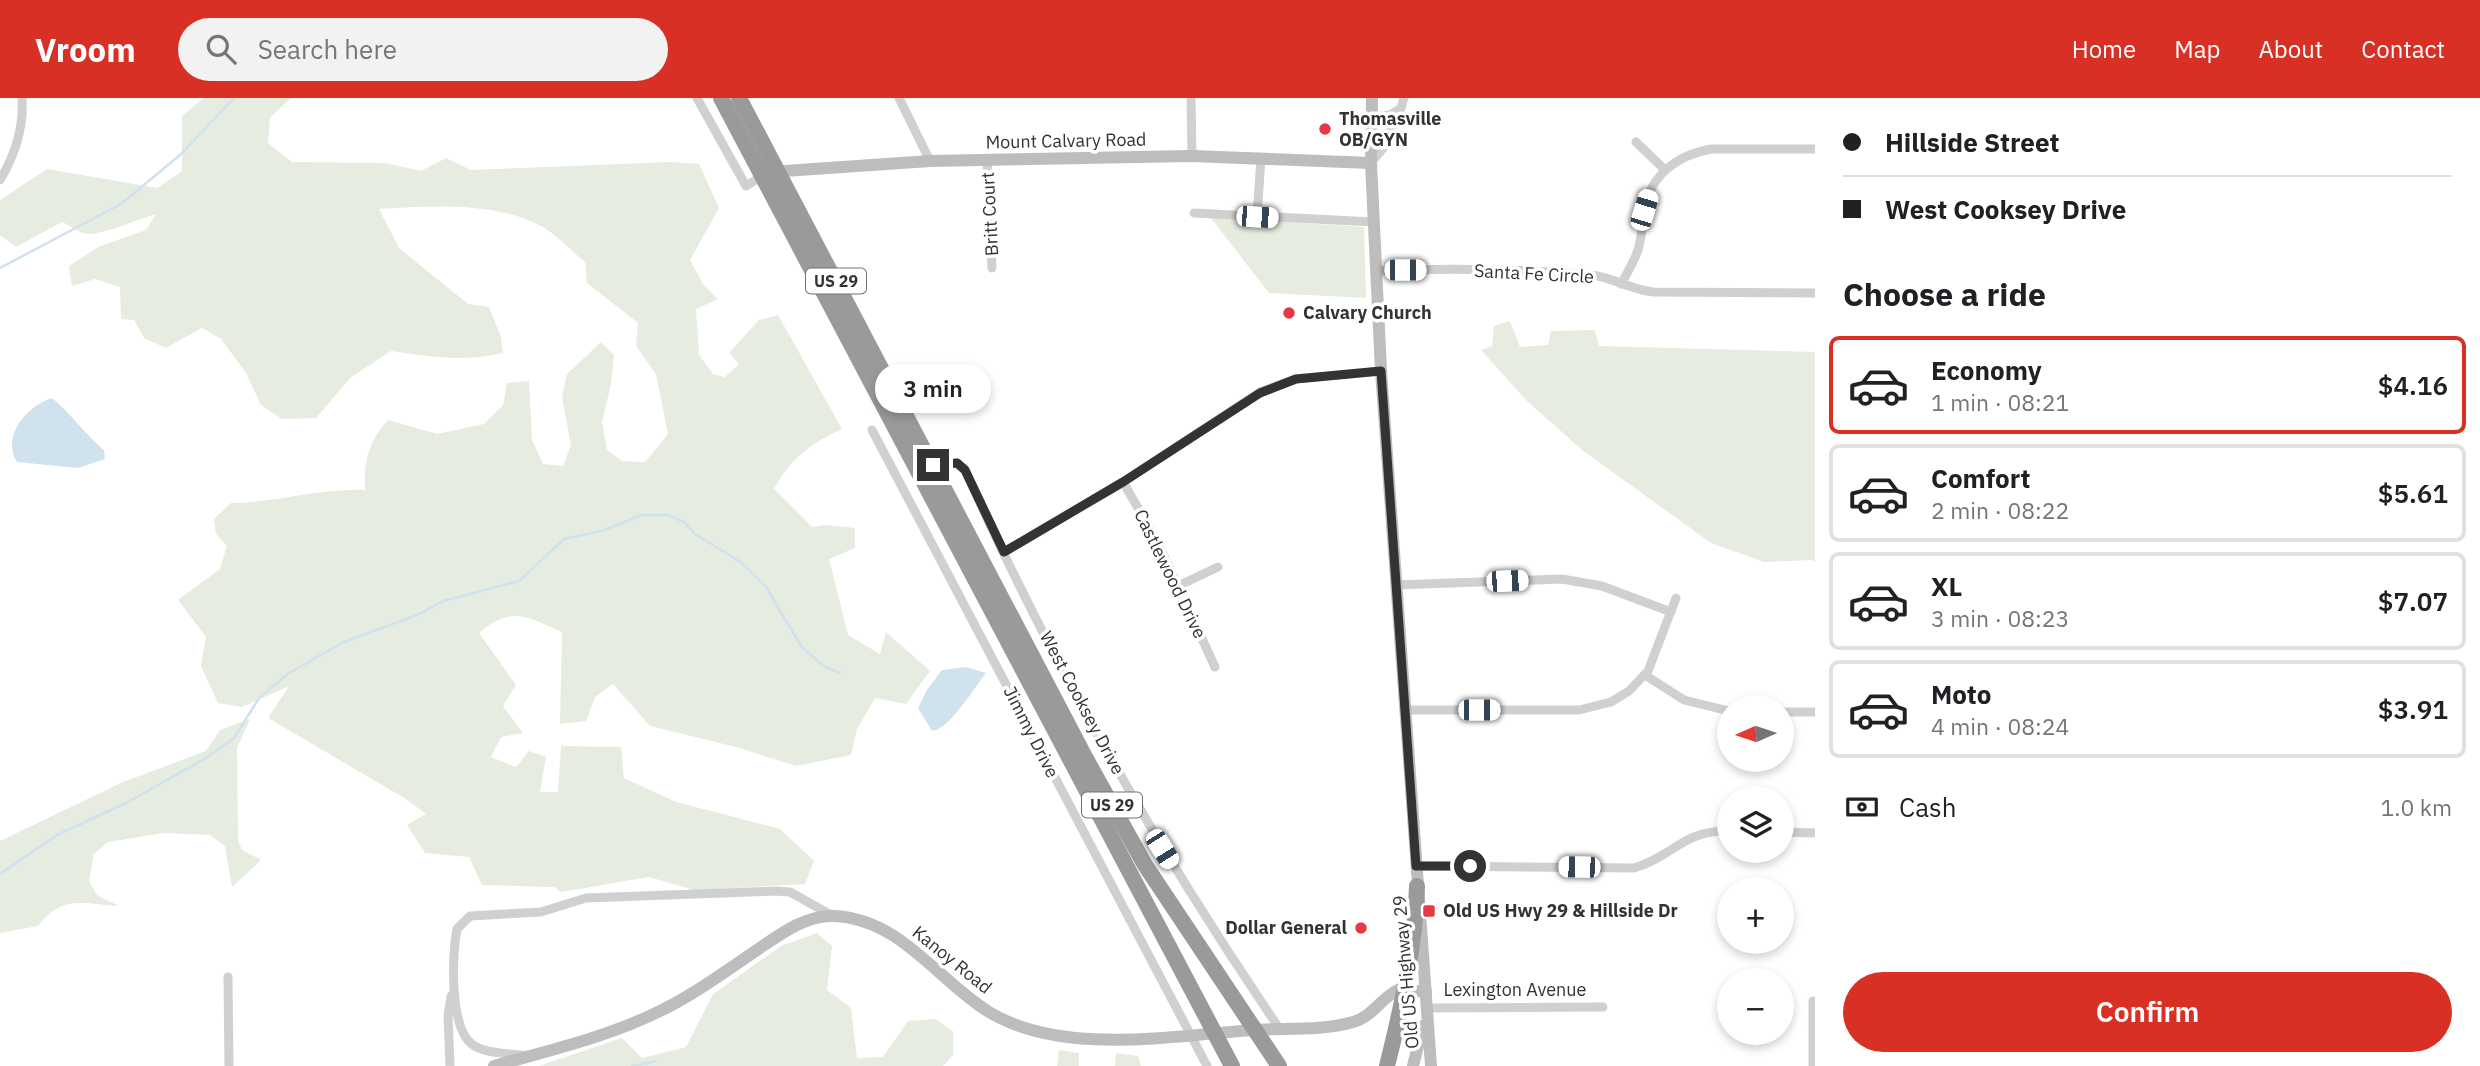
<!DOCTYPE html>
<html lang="en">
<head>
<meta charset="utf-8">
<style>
  body { margin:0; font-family:"IBM Plex Sans",sans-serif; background:#f2f2f2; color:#202124; height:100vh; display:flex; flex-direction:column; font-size:26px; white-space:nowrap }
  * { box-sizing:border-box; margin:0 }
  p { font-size:23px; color:#757577 }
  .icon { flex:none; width:38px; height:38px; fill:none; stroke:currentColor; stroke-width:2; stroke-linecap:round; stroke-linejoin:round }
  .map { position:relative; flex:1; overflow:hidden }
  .sheet { display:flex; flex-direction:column; background:#fff; width:665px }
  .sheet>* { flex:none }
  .hud { display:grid; align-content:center; height:154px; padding:0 28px; background:#fff }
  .needle { width:46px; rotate:267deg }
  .buttons { position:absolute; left:1717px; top:597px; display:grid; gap:14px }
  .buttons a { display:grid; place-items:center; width:77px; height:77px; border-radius:50%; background:#fff; box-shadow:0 4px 10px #0003; font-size:35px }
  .end { position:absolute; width:32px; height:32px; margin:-16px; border:9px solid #333; background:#fff; box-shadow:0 0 0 4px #fff }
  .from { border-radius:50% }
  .bubble { position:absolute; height:49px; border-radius:24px; background:#fff; box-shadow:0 4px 10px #0003; font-size:23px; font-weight:600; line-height:49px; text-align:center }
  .car { position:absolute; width:21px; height:42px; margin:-21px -10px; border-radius:9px; box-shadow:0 0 5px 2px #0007; background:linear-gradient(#fff 24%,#345 0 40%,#fff 0 76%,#345 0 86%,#fff 0) }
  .hud b { display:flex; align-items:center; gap:24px; height:66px; font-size:26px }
  .hud b+b { border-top:2px solid #e0e0e0 }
  .hud i { width:18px; height:18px; background:#202124 }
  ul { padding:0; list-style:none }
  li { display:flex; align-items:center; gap:21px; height:98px; margin:0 14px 10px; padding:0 14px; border:4px solid #e0e0e0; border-radius:10px }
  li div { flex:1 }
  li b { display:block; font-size:26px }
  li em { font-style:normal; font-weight:600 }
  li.active { border-color:#d93025 }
  li>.icon { width:63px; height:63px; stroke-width:1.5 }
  h2 { padding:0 28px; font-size:32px; line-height:84px }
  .pay { display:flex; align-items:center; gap:18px; height:77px; padding:0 28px; font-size:26px }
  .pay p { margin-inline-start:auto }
  .cta { display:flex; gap:14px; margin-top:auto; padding:14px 28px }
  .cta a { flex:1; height:80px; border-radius:42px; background:#d93025; color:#fff; font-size:28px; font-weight:600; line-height:80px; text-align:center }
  header { display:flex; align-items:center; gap:42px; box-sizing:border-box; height:98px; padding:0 35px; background:#d93025; color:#fff }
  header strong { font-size:33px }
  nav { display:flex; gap:38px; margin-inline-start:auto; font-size:24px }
  .search { width:490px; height:63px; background:#f2f2f2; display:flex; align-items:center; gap:18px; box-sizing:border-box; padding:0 24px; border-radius:38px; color:#757577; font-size:26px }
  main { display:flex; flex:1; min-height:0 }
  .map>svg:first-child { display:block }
  .green { fill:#e6ecdf }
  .water { fill:#cfe2ee }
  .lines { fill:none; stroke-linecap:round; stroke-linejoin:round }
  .stream { stroke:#cfe2ee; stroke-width:2.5 }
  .street { stroke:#d0d0d0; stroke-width:9 }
  .secondary { stroke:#bdbdbd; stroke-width:12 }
  .highway { stroke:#9a9a9a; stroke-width:16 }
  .route { stroke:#333; stroke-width:9 }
  .poi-dot { fill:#e63946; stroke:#fff; stroke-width:2.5 }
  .labels { text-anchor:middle; stroke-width:7; stroke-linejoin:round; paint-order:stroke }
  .shield { fill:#fff; stroke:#707070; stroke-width:2 }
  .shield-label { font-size:16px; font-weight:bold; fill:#333 }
  .poi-label { font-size:18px; font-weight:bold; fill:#333; stroke:#fff; text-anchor:start }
  .street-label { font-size:18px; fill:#333; stroke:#fff }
</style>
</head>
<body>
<header>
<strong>Vroom</strong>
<div class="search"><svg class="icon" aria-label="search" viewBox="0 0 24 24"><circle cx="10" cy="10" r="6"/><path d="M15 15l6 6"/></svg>Search here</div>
<nav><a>Home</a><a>Map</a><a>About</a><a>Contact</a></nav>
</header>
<main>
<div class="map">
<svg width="1815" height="968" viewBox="0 0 1815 968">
  <rect width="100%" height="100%" fill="#fff"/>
  <g class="green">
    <path d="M 204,0 L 291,0 L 270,20 L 268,45 L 292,64 L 385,65 L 421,73 L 446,60 L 471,72 L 670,64 L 699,66 L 719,110 L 690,162 L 703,186 L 718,201 L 696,211 L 699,257 L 713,276 L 725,279 L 739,266 L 729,255 L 759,222 L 778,217 L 842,331 C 811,345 790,361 774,391 L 812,429 L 825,427 L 855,430 L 855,450 L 829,461 L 848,537 L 880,556 L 886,534 L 930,573 L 906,606 L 875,600 L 857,631 L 851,657 L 796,668 L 736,649 L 650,628 L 613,586 L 595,599 L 586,623 L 560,626 L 562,534 C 527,519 511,507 479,535 L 516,587 L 503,608 L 523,635 L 501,639 L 491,659 L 516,669 L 529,653 L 546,659 L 540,694 L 558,694 L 561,648 L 621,649 L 624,680 L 676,704 L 780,731 L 814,763 L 805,786 L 694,792 L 649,779 L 561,794 L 554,789 L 482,787 L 469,759 L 425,755 L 407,727 L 426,716 L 406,701 L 268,620 L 289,588 L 242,609 L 218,605 L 201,568 L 206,539 L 178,502 L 220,471 L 227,448 L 216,436 L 214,421 L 231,405 C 276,405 319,390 365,392 C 364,363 368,344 388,322 L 437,336 L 484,326 L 503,307 L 507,285 L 529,283 L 532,342 L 543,366 L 563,368 L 571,347 L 562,299 L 567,276 L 601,244 L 614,257 L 611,286 L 602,324 L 607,352 L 622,363 L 645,364 L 668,336 L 656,276 L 636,248 L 638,225 L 587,185 L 585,164 C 570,152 555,135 539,127 C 491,103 431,108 379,111 L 399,150 L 468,206 L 489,209 L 501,239 L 503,255 C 463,264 431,259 391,253 L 350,280 L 316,320 L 282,321 L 261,307 L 246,275 L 221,241 L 202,230 L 166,250 L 144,240 L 134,222 L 121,221 L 120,189 L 95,181 L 72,188 L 69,168 L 98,149 L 146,132 L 156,116 C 138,121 103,137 87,136 C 79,135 69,127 62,124 L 16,149 L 0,137 L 0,102 L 47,71 L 157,90 L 182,73 L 182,18 Z"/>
    <path d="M 1210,119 L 1364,129 L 1366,200 L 1269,195 Z"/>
    <path d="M 1510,223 L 1520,249 L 1548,247 L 1551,233 L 1595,232 L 1599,248 L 1815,254 L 1815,464 L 1812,462 L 1764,464 L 1711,445 L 1582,352 L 1526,302 L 1481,252 L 1492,248 L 1494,228 Z"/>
    <path d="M 250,621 L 237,650 L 238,742 L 242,752 L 261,762 L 232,789 L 225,748 L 210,737 L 164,735 L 108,744 L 94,756 L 89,783 L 97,797 L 119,808 C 84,806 62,796 38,828 L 0,835 L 0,743 L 123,684 L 206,653 L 220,632 Z"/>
    <path d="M 817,835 L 832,848 L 827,892 L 851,910 L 857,960 L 883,959 L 908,923 L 935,921 L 953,933 L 953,957 L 943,968 L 539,968 L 622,940 L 642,960 L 686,949 L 713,896 L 781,848 Z"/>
    <path d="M 1059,952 L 1079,955 L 1079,968 L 1057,968 Z"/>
    <path d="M 1116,955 L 1138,958 L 1141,968 L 1115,968 Z"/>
  </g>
  <g class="water">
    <path d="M 51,300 C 60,303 91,343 104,352 L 105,361 L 78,370 L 17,364 C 1,337 27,309 51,300 Z"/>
    <path d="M 966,569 L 986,575 C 974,590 949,632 932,633 L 918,610 L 927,592 L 942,572 Z"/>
  </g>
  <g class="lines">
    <g class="stream">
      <path d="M 0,170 L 121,106 L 180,57 L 234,0"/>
      <path d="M 0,776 L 57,737 L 128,704 L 206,660 L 234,640 L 259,600 L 289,575 L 342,545 L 419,516 L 443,503 L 519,483 L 564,441 L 605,432 L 641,417 L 668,417 L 684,424 L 695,436 L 742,465 L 766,489 L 801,548 L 822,567 L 840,575"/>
      <path d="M 632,968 L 656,963"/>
    </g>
    <g class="street">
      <path d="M 697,0 L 746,88 L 762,78"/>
      <path d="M 899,0 L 930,63"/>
      <path d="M 1191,0 L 1192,58"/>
      <path d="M 1372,19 L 1390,17 L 1401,10 L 1404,0"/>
      <path d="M 1636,44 L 1665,72"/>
      <path d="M 987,62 L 992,170"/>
      <path d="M 1371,65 L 1384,49 L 1401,10"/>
      <path d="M 0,82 C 15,57 24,29 22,0"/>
      <path d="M 1194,115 L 1374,124"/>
      <path d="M 1257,119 L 1261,60"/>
      <path d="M 1376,173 C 1447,170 1520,171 1591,177 C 1613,179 1631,192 1653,194 L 1815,195"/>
      <path d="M 1621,186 C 1627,175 1634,164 1638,152 C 1642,139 1642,127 1644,114 C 1649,78 1677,57 1711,51 L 1815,51"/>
      <path d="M 872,332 L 1207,968"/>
      <path d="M 933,367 L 957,365 L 965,372 C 1052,567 1159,754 1279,930"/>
      <path d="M 1123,384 L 1158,445 L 1215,569"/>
      <path d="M 1004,454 L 1123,384 L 1260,294 L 1295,281 L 1381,273"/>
      <path d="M 1396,487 L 1562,481 L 1602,488 L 1671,514"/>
      <path d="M 1178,488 L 1218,469"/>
      <path d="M 1645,577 L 1684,602 L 1729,613"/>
      <path d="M 1405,612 L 1579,612 L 1611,604 L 1629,593 L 1648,573 L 1676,500"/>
      <path d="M 1782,614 L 1815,614"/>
      <path d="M 1782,734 L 1815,735"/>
      <path d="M 1416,768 L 1634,770 C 1674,758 1683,732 1729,733"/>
      <path d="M 228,879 L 229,968"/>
      <path d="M 1427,910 L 1603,909"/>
      <path d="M 526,958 C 510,955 486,956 473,947 C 449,931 452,856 457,831 L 470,818 L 541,814 L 586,800 L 775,793 L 790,794 L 833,818"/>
      <path d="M 450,968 L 448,918 L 451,898"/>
      <path d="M 1813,968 L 1813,903"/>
    </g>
    <g class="secondary">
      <path d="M 1372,0 L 1371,65 L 1381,273 L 1431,968"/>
      <path d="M 770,74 L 930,63 L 1192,58 L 1371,65"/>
      <path d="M 494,968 C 550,952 608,939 660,913 C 693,897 723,875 754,854 C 778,838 804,817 834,818 C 901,821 937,882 989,914 C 1062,958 1171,938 1253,932 C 1286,930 1322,933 1353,924 C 1373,919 1382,898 1400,891 L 1426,894"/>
      <path d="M 1413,968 L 1423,928"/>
    </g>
    <g class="highway">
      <path d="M 721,0 L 1232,968"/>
      <path d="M 739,0 L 1085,659 L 1145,767 L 1279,968"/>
      <path d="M 1387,968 C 1402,908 1415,850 1417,788"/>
    </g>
  </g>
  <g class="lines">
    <path class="route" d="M 933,367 L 957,365 L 965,372 L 1004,454 L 1123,384 L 1260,295 L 1296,281 L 1381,273 L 1416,768 L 1470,768"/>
  </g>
  <g class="poi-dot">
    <circle cx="1325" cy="31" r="7"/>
    <circle cx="1289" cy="215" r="7"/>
    <rect x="1422" y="806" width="14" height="14" rx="3.5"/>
    <circle cx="1361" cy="830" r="7"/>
  </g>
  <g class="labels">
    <g class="shield">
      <rect x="806" y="170.5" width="60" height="25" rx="5"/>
      <rect x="1082" y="694.5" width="60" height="25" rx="5"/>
    </g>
    <g class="shield-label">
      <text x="836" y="189">US 29</text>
      <text x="1112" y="713">US 29</text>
    </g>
    <g class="poi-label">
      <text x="1339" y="27">Thomasville<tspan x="1339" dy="21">OB/GYN</tspan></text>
      <text x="1303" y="221">Calvary Church</text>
      <text x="1443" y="819">Old US Hwy 29 &amp; Hillside Dr</text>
      <text x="1347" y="836" text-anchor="end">Dollar General</text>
    </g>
    <g class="street-label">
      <text transform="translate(1066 43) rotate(-1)" y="6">Mount Calvary Road</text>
      <text transform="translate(990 116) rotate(-93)" y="6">Britt Court</text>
      <text transform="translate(1534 176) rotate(3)" y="6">Santa Fe Circle</text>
      <text transform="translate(1170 476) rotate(64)" y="6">Castlewood Drive</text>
      <text transform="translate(1082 605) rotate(62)" y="6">West Cooksey Drive</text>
      <text transform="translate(1031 634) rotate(63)" y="6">Jimmy Drive</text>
      <text transform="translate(952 862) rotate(39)" y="6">Kanoy Road</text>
      <text transform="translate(1406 874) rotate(-95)" y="6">Old US Highway 29</text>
      <text x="1515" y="898">Lexington Avenue</text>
    </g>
  </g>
</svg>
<div class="buttons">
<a><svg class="needle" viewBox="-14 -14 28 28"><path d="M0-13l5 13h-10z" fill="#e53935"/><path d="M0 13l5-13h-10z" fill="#757577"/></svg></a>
<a><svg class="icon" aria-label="layers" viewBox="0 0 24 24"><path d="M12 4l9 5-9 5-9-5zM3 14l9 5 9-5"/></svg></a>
<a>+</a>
<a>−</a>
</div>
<i class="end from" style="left:1470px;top:768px"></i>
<i class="end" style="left:933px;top:367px"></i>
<div class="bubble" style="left:875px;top:266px;width:116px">3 min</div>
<i class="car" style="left:1644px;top:112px;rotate:17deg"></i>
<i class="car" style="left:1257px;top:119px;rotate:93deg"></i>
<i class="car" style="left:1405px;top:172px;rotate:90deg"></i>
<i class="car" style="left:1507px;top:483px;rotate:88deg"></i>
<i class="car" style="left:1479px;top:612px;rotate:90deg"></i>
<i class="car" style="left:1162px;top:751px;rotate:148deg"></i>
<i class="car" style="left:1579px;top:769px;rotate:271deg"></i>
</div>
<section class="sheet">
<div class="hud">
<b><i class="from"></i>Hillside Street</b>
<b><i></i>West Cooksey Drive</b>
</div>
<h2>Choose a ride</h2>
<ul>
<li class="active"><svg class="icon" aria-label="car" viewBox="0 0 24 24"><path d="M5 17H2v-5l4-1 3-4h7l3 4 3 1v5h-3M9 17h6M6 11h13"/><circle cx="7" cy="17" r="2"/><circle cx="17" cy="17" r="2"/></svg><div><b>Economy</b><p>1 min · 08:21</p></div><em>$4.16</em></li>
<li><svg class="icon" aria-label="car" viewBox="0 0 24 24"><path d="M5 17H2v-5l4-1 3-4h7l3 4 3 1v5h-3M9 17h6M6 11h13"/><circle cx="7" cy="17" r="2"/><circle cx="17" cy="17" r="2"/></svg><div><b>Comfort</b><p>2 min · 08:22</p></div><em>$5.61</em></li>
<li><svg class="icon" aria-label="car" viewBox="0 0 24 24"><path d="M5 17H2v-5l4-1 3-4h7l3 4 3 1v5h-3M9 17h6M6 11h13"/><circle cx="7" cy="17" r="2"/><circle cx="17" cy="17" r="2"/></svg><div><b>XL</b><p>3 min · 08:23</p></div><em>$7.07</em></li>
<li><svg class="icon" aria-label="car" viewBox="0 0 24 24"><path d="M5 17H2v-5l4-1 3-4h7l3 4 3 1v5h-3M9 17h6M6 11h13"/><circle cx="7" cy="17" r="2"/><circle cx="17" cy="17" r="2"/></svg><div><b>Moto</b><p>4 min · 08:24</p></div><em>$3.91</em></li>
</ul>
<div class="pay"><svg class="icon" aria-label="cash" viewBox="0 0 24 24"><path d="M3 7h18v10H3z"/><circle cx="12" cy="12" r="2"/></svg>Cash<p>1.0 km</p></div>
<div class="cta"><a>Confirm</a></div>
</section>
</main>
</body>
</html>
